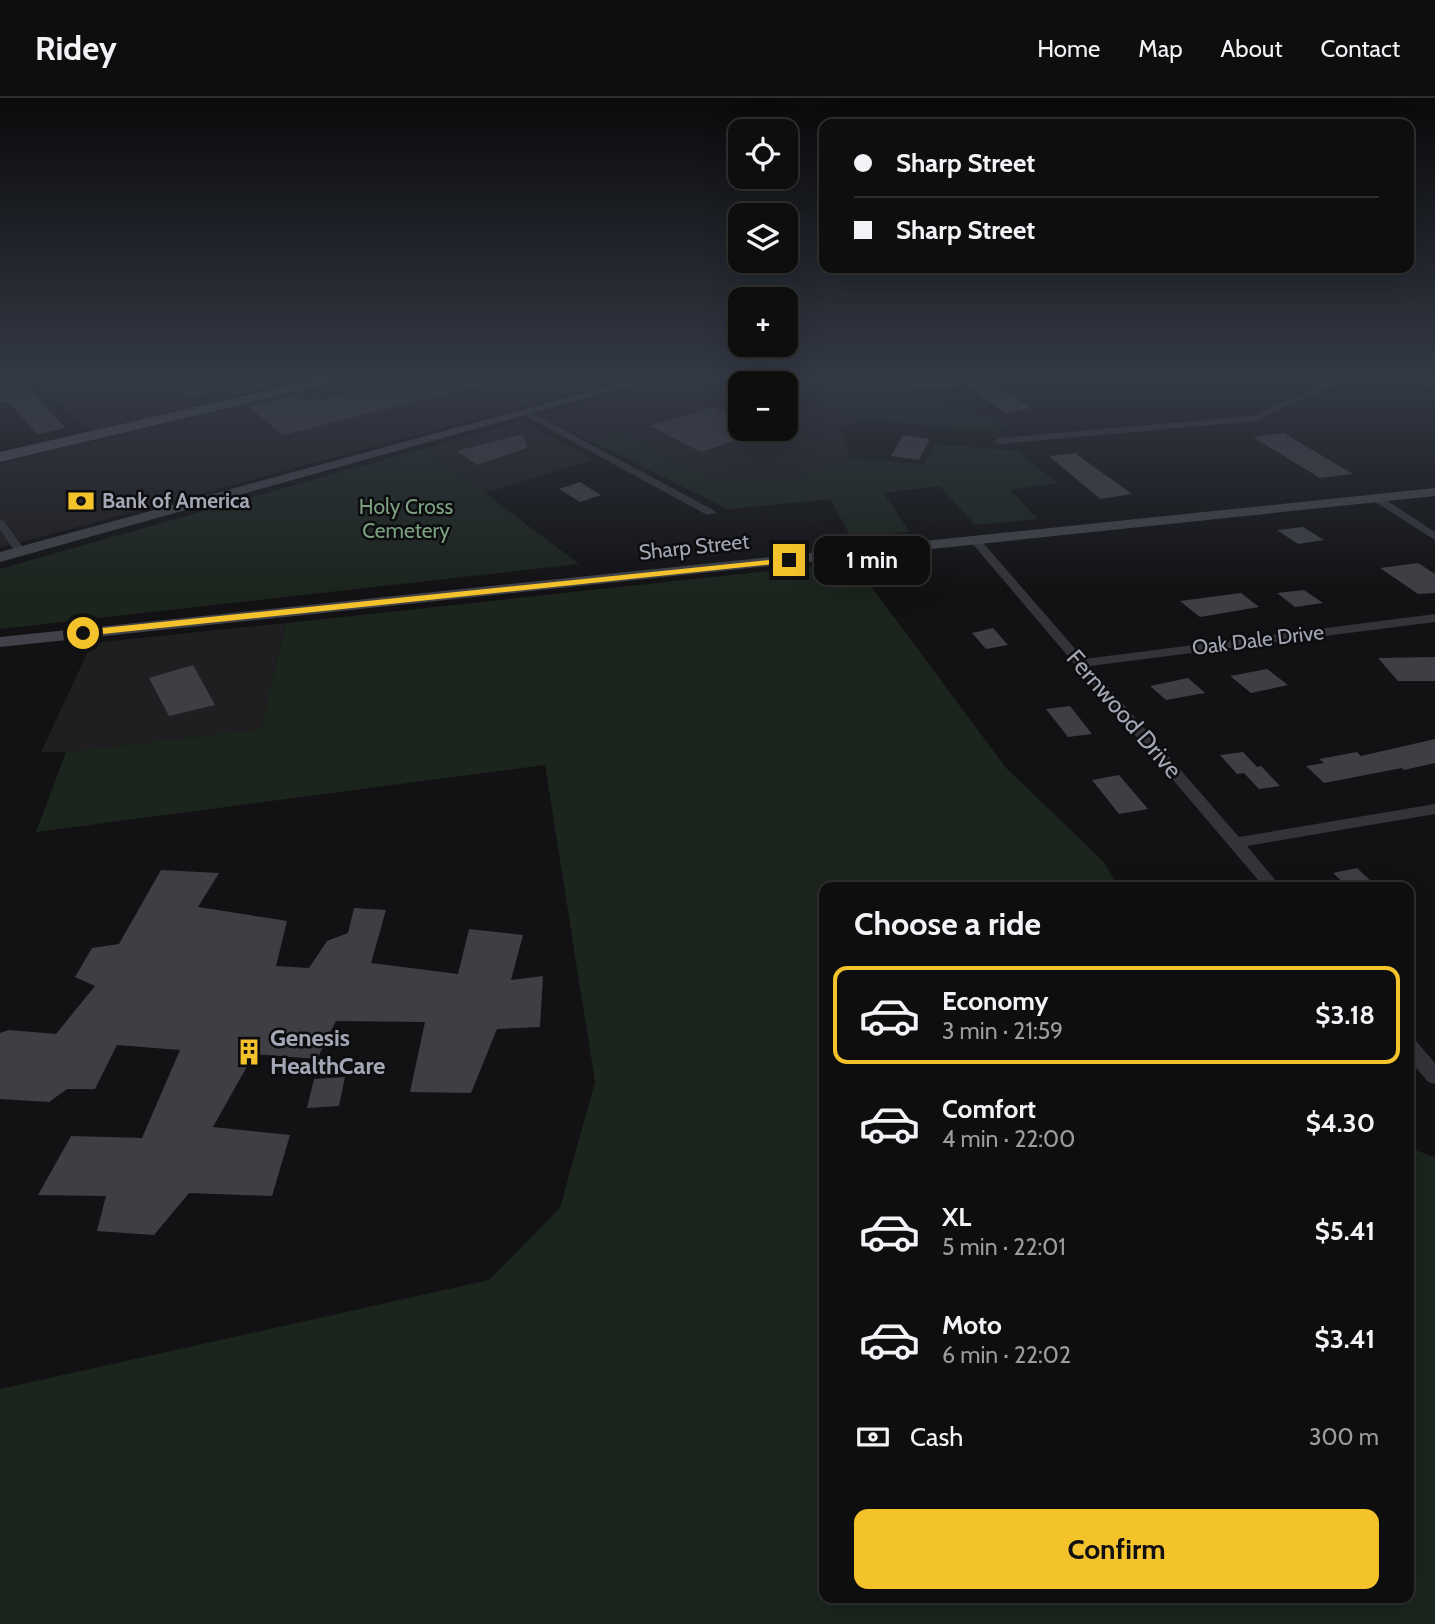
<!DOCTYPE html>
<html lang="en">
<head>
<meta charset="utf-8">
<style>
  body { margin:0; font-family:Cabin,sans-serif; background:#1c1c1d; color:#f1f3f6; height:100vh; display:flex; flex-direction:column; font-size:26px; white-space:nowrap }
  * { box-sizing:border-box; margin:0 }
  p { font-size:23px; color:#9b9c9e }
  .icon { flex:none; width:38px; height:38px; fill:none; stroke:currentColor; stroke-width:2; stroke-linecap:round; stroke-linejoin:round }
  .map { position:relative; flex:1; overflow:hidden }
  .sheet { position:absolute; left:819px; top:784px; width:595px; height:721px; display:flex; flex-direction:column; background:#0e0e0f; border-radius:14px; box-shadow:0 7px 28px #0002,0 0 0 2px #2e2e2f }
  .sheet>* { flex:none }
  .top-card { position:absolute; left:819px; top:21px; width:595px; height:154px; border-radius:14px; box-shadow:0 7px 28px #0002,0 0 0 2px #2e2e2f; display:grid; align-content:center; height:154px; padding:0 35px; background:#0e0e0f }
  .buttons { position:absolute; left:728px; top:21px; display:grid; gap:14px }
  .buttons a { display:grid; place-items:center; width:70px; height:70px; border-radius:14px; background:#0e0e0f; box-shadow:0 7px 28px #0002,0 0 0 2px #2e2e2f; font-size:35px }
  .end { position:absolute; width:32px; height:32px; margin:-16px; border:9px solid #f4c22a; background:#111; box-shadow:0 0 0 4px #111 }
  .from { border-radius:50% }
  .bubble { position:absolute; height:49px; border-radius:14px; background:#0e0e0f; box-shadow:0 7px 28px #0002,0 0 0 2px #2e2e2f; font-size:23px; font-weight:700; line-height:49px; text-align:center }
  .top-card b { display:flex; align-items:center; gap:24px; height:66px; font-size:26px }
  .top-card b+b { border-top:2px solid #2e2e2f }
  .top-card i { width:18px; height:18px; background:#f1f3f6 }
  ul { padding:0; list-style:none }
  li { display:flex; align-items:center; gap:21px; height:98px; margin:0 14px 10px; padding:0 21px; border:4px solid transparent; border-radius:14px }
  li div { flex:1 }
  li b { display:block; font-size:26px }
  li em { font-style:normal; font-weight:700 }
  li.selected { border-color:#f4c22a }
  li>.icon { width:63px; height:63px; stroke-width:1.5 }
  h2 { padding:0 35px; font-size:32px; line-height:84px }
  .pay { display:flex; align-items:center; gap:18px; height:77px; padding:0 35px; font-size:26px }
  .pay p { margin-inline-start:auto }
  .cta { display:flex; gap:14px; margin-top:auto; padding:14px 35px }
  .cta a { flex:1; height:80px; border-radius:14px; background:#f4c22a; color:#111; font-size:28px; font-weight:700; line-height:80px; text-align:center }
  header { display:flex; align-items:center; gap:42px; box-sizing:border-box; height:98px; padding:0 35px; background:#0e0e0f; border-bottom:2px solid #2e2e2f }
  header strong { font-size:33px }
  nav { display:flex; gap:38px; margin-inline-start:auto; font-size:24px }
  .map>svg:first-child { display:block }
  .built { fill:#1f1e21; fill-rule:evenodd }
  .green { fill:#1c241e }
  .building { fill:#3e3f44 }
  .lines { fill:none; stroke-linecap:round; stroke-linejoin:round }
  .street { fill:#333439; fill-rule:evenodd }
  .secondary { fill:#414249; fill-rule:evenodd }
  .primary { fill:#4f5058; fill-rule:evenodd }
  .route { fill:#f4c22a }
  .labels { text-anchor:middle; stroke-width:5; stroke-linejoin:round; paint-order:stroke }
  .far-poi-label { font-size:21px; font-weight:bold; fill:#a3a7b5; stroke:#0d0d0f; text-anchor:start }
  .far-park-label { font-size:21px; fill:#7aa080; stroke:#0d0d0f }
  .far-street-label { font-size:21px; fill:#a3a7b5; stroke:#0d0d0f }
  .street-label { font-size:24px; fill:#a3a7b5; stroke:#0d0d0f }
  .poi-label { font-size:24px; font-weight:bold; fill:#a3a7b5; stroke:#0d0d0f; text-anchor:start }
</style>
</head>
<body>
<header>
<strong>Ridey</strong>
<nav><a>Home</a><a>Map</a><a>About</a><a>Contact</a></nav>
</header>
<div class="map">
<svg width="1435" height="1526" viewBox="0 0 1435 1526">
  <rect width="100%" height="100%" fill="#121214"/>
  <g class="built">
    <path d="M 0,278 L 310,278 L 313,280 L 90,333 L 37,287 L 0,295 Z"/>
    <path d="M 367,278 L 636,278 L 0,450 L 0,365 Z"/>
    <path d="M 680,278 L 844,278 L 792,293 L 861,321 L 840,331 L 850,360 L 780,384 L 708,378 L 621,336 L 592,344 L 539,318 ZM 740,285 L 786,285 L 786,331 L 740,331 Z"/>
    <path d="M 524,323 L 594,362 L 484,395 L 425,350 Z"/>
    <path d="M 286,525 L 261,631 L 66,654 L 41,654 L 92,545 Z"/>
  </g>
  <g class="green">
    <path d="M 844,278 L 875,278 L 1004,326 L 999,334 L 861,321 L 791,293 Z"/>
    <path d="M 621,336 L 708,378 L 780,384 L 850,360 L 923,366 L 935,346 L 1018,353 L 1057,385 L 1010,392 L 1038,421 L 975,427 L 940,388 L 883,395 L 910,434 L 851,439 L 830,401 L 728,411 L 592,344 Z"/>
    <path d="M 425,350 L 579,466 L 0,531 L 0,471 Z"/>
    <path d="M 853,464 L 1006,670 L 1104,764 L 1118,789 L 824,789 L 824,1500 L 1409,1500 L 1409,1050 L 1435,1059 L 1435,1526 L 0,1526 L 0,1291 L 489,1182 L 560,1110 L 595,984 L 545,667 L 36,734 L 66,654 L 261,631 L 286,525 Z"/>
  </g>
  <g class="building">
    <path d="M 0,278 L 17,278 L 66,330 L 37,336 L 8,303 L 0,305 Z"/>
    <path d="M 201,278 L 270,278 L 282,286 L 234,297 L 226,291 L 188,299 L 170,284 Z"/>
    <path d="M 414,278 L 493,278 L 494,284 L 283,337 L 248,308 L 296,297 L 303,302 L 316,299 L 320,302 Z"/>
    <path d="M 983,281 L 1032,310 L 1006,315 L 967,288 Z"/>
    <path d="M 714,309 L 740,321 L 740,341 L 701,354 L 650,328 Z"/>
    <path d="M 1284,335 L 1304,347 L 1353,376 L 1320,380 L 1253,339 Z"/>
    <path d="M 523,336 L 527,350 L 477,367 L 457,353 Z"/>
    <path d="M 903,337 L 930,341 L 919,362 L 891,358 Z"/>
    <path d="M 1075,355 L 1132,396 L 1100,401 L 1049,358 Z"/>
    <path d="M 580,384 L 601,397 L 580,404 L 559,391 Z"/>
    <path d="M 1303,429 L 1324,442 L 1298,446 L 1277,432 Z"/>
    <path d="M 1418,465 L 1435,476 L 1435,495 L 1418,496 L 1380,470 Z"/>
    <path d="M 1304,492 L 1323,505 L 1295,509 L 1277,495 Z"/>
    <path d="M 1241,495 L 1259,509 L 1200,519 L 1180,503 Z"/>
    <path d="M 993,530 L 1008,547 L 986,551 L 972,535 Z"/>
    <path d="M 1435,559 L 1435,583 L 1398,583 L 1378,560 Z"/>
    <path d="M 193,567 L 215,607 L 169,618 L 149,580 Z"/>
    <path d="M 1267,571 L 1288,587 L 1251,595 L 1230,578 Z"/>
    <path d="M 1188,580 L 1205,595 L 1166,602 L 1150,588 Z"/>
    <path d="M 1070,608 L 1092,636 L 1068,639 L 1046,611 Z"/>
    <path d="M 1435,641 L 1435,665 L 1404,672 L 1402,670 L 1324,685 L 1306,668 L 1324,665 L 1319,661 L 1357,654 L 1361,658 Z"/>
    <path d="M 1243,654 L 1257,669 L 1261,668 L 1280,688 L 1259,691 L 1244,675 L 1237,676 L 1220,657 Z"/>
    <path d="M 1119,677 L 1148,711 L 1119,716 L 1092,682 Z"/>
    <path d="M 1357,770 L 1377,789 L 1348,789 L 1333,775 Z"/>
    <path d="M 161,772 L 219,775 L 198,809 L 287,823 L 276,868 L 309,870 L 327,843 L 348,835 L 354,810 L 386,812 L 371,865 L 458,876 L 469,831 L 523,837 L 511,882 L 543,878 L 540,929 L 497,931 L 471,995 L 410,994 L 425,924 L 336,923 L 317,961 L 254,956 L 213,1029 L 290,1037 L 272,1098 L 189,1095 L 154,1137 L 97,1133 L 106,1098 L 38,1097 L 71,1038 L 142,1040 L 180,952 L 117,947 L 95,991 L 67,991 L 49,1004 L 0,1001 L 0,935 L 9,932 L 56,936 L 95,888 L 75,879 L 92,850 L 119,846 Z"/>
    <path d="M 345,979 L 339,1008 L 307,1010 L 314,981 Z"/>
  </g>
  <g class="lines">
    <g class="street">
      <path d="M 887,278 C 903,277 916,286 932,286 C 950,286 966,277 983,278 C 956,294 914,295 887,278 Z"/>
      <path d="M 1343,278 L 1353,278 L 1255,323 L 999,346 L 994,343 L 999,340 L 1253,318 Z"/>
      <path d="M 1393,278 L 1405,278 L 1435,286 L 1435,290 Z"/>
      <path d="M 525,311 L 715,413 L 716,415 L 707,417 L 522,316 L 521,314 Z"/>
      <path d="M 1372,398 L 1380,398 L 1435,434 L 1435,442 L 1372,402 Z"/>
      <path d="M 0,422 L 4,423 L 24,451 L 24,455 L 16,455 L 0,432 Z"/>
      <path d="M 971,440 L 979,440 L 1084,561 L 1435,516 L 1435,524 L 1090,568 L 1239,739 L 1435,706 L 1435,716 L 1247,748 L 1281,789 L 1264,789 L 971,444 Z"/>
      <path d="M 1409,941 L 1416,943 L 1435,965 L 1435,986 L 1428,984 L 1409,961 Z"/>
    </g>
    <g class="secondary">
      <path d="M 646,278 L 664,278 L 0,464 L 0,454 Z"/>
      <path d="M 1435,390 L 1435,398 L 0,549 L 0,539 Z"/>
    </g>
    <path class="primary" d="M 330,278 L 353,278 L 346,282 L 0,364 L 0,354 Z"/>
  </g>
  <linearGradient id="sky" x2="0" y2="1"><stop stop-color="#0a0a0b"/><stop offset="0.57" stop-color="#333945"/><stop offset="1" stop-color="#333945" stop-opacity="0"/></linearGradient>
  <rect width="1435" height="491" fill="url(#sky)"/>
  <path class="route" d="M 789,460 L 792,464 L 83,538 L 79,535 L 83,532 Z"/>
  <defs>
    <g id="bank-bare" transform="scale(2.1)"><path d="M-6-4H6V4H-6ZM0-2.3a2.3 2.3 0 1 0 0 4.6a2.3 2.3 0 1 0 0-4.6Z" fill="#f4c22a" stroke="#0d0d0f" stroke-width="2.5" paint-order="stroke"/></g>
    <g id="building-bare" transform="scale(2.1)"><path d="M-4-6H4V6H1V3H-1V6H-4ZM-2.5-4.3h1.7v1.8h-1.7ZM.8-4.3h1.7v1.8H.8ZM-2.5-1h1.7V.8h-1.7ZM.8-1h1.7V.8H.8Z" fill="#f4c22a" stroke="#0d0d0f" stroke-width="2.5" paint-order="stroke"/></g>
  </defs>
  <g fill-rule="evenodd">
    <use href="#bank-bare" x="81" y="403"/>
    <use href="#building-bare" x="249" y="954"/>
  </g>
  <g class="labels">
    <g class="far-poi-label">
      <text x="102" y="410">Bank of America</text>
    </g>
    <g class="far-park-label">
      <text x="406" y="416">Holy Cross<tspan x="406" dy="24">Cemetery</tspan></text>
    </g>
    <g class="far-street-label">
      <text transform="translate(694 449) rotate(-6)" y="7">Sharp Street</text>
      <text transform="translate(1258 542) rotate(-7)" y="7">Oak Dale Drive</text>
    </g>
    <g class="street-label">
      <text transform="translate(1124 616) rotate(49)" y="8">Fernwood Drive</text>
    </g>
    <g class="poi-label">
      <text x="270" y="948">Genesis<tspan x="270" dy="28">HealthCare</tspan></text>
    </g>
  </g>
</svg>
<div class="buttons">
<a><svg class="icon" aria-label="locate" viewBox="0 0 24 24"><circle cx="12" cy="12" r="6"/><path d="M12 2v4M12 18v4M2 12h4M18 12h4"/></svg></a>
<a><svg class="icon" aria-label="layers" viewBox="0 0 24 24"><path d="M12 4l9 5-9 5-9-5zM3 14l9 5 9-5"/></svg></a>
<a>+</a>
<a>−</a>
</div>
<i class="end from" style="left:83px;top:535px"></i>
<i class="end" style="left:789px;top:462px"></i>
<div class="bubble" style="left:814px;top:438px;width:116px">1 min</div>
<div class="top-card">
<b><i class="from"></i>Sharp Street</b>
<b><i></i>Sharp Street</b>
</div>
<section class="sheet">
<h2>Choose a ride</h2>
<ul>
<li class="selected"><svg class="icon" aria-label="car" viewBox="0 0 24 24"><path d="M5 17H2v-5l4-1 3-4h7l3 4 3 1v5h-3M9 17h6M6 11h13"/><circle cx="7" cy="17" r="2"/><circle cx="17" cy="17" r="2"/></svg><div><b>Economy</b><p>3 min · 21:59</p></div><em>$3.18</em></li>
<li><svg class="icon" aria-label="car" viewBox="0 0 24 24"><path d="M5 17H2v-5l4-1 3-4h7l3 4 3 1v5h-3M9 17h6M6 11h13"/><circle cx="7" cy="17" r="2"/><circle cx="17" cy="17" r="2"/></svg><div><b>Comfort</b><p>4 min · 22:00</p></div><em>$4.30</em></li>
<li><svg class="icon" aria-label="car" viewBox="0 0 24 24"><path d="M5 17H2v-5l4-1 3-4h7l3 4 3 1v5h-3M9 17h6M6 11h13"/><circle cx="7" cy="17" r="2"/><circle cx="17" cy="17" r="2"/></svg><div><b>XL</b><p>5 min · 22:01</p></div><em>$5.41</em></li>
<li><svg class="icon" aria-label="car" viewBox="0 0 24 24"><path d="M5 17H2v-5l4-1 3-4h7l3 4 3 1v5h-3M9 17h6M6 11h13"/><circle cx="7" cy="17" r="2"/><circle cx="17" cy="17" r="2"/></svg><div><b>Moto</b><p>6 min · 22:02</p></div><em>$3.41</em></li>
</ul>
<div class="pay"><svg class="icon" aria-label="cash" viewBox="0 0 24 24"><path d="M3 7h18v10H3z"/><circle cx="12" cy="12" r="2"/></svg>Cash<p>300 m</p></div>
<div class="cta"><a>Confirm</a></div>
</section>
</div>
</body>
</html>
